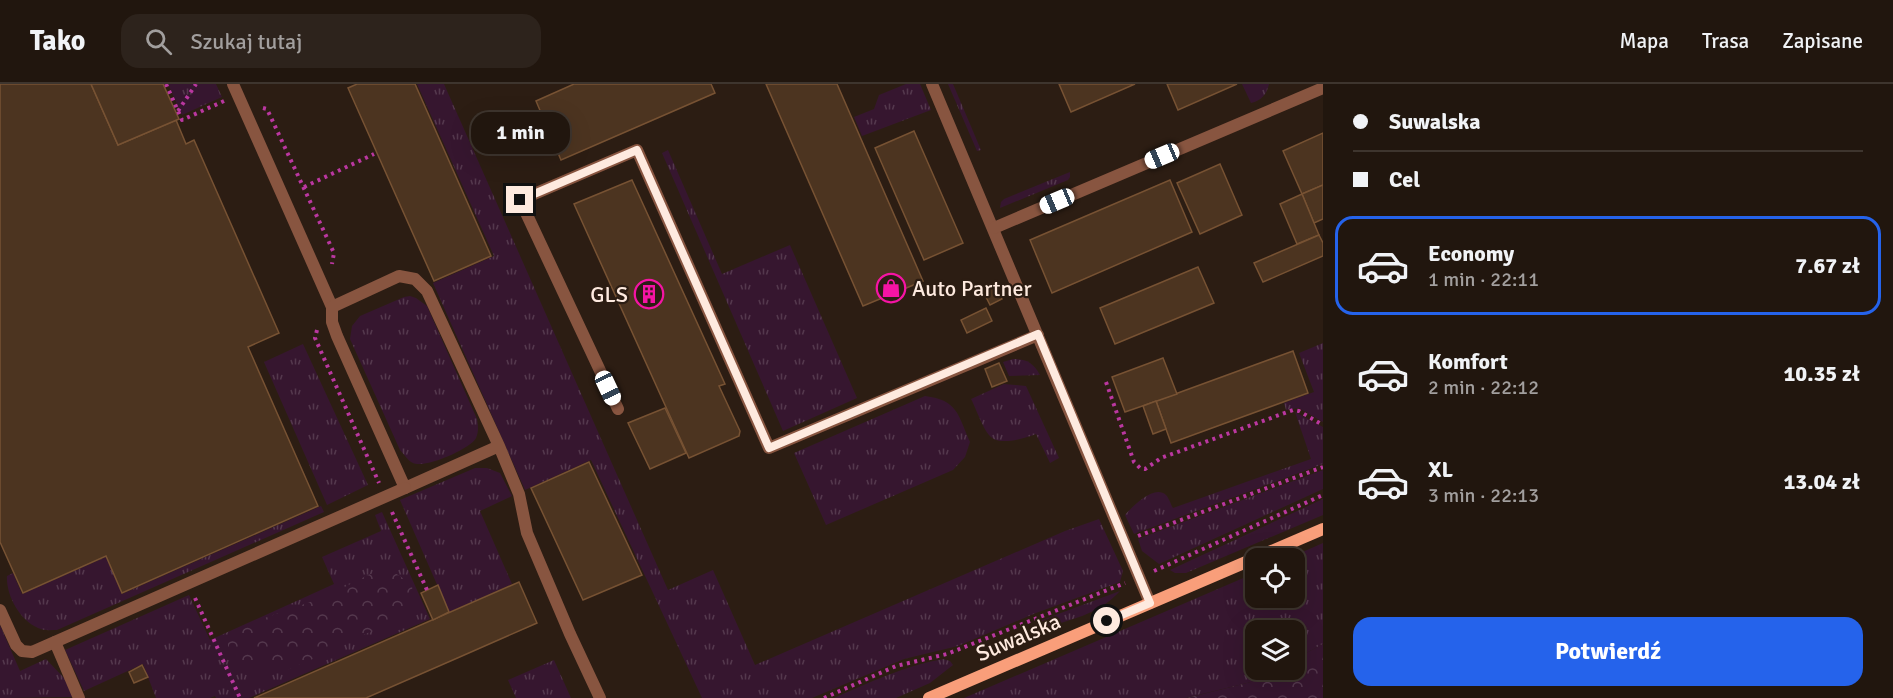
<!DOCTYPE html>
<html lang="pl">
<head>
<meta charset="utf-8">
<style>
  body { margin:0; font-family:Signika,sans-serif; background:#2d231c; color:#f1f3f6; height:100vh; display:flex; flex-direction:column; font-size:22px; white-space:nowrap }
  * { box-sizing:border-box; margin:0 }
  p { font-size:20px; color:#a29f9e }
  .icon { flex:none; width:33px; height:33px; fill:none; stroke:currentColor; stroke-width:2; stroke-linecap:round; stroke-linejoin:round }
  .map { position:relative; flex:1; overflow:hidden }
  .sheet { display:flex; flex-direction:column; background:#21160e; width:570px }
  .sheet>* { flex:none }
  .hud { display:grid; align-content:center; height:132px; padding:0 30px; background:#21160e }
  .fabs { position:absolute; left:1245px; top:464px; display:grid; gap:12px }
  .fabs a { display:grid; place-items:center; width:60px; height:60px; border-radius:12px; background:#21160e; box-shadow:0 6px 24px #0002,0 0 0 2px #3e352e; font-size:30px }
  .end { position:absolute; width:27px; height:27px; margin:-14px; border:8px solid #feeadf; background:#111; box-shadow:0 0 0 3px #111 }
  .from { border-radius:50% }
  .bubble { position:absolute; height:42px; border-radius:18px; background:#21160e; box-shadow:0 6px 24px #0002,0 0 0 2px #3e352e; font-size:20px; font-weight:700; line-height:42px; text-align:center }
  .car { position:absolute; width:18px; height:36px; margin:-18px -9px; border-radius:8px; box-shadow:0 0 4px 2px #0007; background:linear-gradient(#fff 24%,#345 0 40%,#fff 0 76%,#345 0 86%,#fff 0) }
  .hud b { display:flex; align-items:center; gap:21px; height:57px; font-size:22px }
  .hud b+b { border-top:2px solid #3e352e }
  .hud i { width:15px; height:15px; background:#f1f3f6 }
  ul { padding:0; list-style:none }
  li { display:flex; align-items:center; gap:18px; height:99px; margin:0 12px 9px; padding:0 18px; border:3px solid transparent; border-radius:18px }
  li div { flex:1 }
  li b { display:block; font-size:22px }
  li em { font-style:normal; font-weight:700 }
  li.active { border-color:#2563eb }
  li>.icon { width:54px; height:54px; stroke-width:1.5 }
  .cta { display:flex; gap:12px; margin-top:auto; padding:12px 30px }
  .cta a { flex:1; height:69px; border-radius:18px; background:#2563eb; color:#fff; font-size:24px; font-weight:700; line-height:69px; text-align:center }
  header { display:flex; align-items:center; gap:36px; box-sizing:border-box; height:84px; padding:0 30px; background:#21160e; border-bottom:2px solid #3e352e }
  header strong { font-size:28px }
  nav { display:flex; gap:33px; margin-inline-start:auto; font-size:21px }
  .search { width:420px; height:54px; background:#2d231c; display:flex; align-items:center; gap:15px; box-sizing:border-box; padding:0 21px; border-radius:18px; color:#a29f9e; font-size:22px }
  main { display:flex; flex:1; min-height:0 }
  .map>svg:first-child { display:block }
  .grass { fill:url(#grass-tufts) }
  .forest { fill:url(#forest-crowns) }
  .building { fill:#4c3420; stroke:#775233; stroke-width:1.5 }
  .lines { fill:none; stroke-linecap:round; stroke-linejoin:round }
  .path { stroke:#ba37a0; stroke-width:4; stroke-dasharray:3 4.5; stroke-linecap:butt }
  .service { stroke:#885540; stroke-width:12 }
  .secondary { stroke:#f99e7a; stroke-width:12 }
  .route { stroke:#feeadf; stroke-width:8 }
  .labels { text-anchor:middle; stroke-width:4.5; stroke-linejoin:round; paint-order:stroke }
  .poi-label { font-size:22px; fill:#feeadf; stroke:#2c1d13; text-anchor:start }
  .street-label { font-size:22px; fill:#feeadf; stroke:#2c1d13 }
</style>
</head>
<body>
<header>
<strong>Tako</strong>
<div class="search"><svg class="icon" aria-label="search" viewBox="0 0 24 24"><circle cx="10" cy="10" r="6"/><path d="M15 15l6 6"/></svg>Szukaj tutaj</div>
<nav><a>Mapa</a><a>Trasa</a><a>Zapisane</a></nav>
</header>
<main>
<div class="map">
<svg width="1323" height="614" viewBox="0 0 1323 614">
  <defs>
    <pattern id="grass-tufts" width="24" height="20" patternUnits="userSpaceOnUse" patternTransform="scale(1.5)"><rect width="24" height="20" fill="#36162f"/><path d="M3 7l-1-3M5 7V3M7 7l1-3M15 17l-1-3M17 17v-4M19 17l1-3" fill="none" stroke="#54384d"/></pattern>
    <pattern id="forest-crowns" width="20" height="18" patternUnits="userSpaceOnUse" patternTransform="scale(1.5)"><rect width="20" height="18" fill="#36162f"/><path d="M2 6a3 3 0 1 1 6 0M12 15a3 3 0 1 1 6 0" fill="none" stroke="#54384d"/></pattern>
  </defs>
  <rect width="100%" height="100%" fill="#2c1d13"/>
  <g class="grass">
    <path d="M 168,0 L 216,0 L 222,13 L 182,31 Z"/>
    <path d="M 417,0 L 444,0 L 668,506 L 713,486 L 755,581 L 1065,447 L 1099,435 L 1123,487 L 1120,498 L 1036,529 L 958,562 L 904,575 L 812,614 L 702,614 L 591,376 L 525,406 L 433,199 L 494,172 Z"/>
    <path d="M 906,0 L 920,0 L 931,26 L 862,52 L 854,33 L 874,25 L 879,11 Z"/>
    <path d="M 948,0 L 953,0 L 981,66 L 977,67 Z"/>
    <path d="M 1242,0 L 1269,0 C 1267,10 1261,17 1251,19 Z"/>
    <path d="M 668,66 L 722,190 L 790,161 L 857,314 L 783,347 L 662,69 Z"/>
    <path d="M 1070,88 L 1070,93 L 1068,96 L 1000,124 L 1001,118 L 1004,115 Z"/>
    <path d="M 410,212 L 416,214 L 427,222 L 477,335 C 478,342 479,347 476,354 C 470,365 425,385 413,379 C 408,377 404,370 400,366 L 350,255 L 352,242 L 360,232 L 404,213 Z"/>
    <path d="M 1323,259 L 1323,338 L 1299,324 L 1286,326 L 1284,319 L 1314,308 L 1299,269 Z"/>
    <path d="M 303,260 L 368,401 L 327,421 L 264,278 Z"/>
    <path d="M 1013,275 C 1027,275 1033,279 1040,291 L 1009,292 L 1003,278 Z"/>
    <path d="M 1004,300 L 1026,302 L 1059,374 L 1050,379 L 1036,350 C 1026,354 1000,362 991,353 C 983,346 976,324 971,315 Z"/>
    <path d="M 925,312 C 958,316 958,331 970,358 L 965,373 L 953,386 L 826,441 L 794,369 Z"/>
    <path d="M 1295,328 L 1323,343 L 1323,380 L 1134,450 L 1125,431 C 1132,423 1154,400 1166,411 C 1169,414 1171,421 1173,424 L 1311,375 Z"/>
    <path d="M 475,384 L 487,384 L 500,389 L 512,412 L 480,427 L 512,500 L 449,528 L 400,416 Z"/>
    <path d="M 1323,386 L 1323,405 L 1159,480 L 1142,467 L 1138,455 Z"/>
    <path d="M 1323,415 L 1323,431 L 1186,489 L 1175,489 L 1170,486 Z"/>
    <path d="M 321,422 L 324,428 L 57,546 C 51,546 44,547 38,544 C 20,536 6,512 7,492 L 13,489 L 22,510 L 106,473 L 122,510 Z"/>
    <path d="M 382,428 L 430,535 L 249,614 L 216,614 L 215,612 L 210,614 L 156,614 L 143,580 L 84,607 L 65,566 L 189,511 L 210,556 L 334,500 L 322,473 L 381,447 L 375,431 Z"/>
    <path d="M 1323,459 L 1323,560 L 1295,575 L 1294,546 L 1256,546 L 1256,585 L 1276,585 L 1251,598 L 1186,614 L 964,614 L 1255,489 L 1256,513 L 1294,513 L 1294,474 L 1289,474 Z"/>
    <path d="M 1120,507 C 1098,531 1070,536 1039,545 L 1039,539 L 1042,536 Z"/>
    <path d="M 0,541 L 20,587 L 46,575 L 64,594 L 73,613 L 0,614 Z"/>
    <path d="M 943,575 L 950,577 L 953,581 L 930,599 L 896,614 L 834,614 C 870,598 904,582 943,575 Z"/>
    <path d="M 554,576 L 571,614 L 516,614 L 508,596 Z"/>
  </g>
  <g class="forest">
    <path d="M 395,489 L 412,500 L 413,521 L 389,539 L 359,553 L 333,558 L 315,574 L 282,588 L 265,582 L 241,582 L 233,578 L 228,565 L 228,553 L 242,542 L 327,512 L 370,490 Z"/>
    <path d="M 1323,560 L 1323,614 L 1187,614 L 1251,598 L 1276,585 L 1294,585 L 1295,575 Z"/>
  </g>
  <g class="building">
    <path d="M 0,0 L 91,0 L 118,61 L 176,36 L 186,60 L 194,56 L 279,249 L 248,263 L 318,422 L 122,509 L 106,472 L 23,509 L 0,458 Z"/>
    <path d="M 91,0 L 163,0 L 179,35 L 118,61 Z"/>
    <path d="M 357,0 L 415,0 L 491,172 L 434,197 L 348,4 Z"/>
    <path d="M 574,0 L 711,0 L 715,9 L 561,76 L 536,17 Z"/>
    <path d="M 766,0 L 837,0 L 923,197 L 863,222 Z"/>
    <path d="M 1059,0 L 1135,0 L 1071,28 Z"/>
    <path d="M 1167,0 L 1237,0 L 1178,26 Z"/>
    <path d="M 914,47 L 963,159 L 924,176 L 875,64 Z"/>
    <path d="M 1323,49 L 1323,101 L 1302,110 L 1283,67 Z"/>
    <path d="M 1220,80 L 1242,131 L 1200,150 L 1177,99 Z"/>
    <path d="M 632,96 L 725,300 L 719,302 L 740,347 L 739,352 L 689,374 L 574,120 Z"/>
    <path d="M 1170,96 L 1192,148 L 1052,209 L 1030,156 Z"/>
    <path d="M 1323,101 L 1323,135 L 1314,139 L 1302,110 Z"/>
    <path d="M 1302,110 L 1319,151 L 1297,160 L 1280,120 Z"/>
    <path d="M 1319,151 L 1323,159 L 1323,172 L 1263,198 L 1254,179 Z"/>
    <path d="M 1198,183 L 1214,219 L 1115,260 L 1100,224 Z"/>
    <path d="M 995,201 L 1002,215 L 990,221 L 983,207 Z"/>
    <path d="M 986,224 L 992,237 L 967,249 L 961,236 Z"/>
    <path d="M 1293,267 L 1308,309 L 1171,359 L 1156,317 Z"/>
    <path d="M 1163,274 L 1177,310 L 1125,328 L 1112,293 Z"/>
    <path d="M 999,279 L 1007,297 L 992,303 L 985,285 Z"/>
    <path d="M 1156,317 L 1166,345 L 1153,350 L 1143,322 Z"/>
    <path d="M 665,324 L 686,369 L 650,385 L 628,339 Z"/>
    <path d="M 589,378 L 642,491 L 583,516 L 531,404 Z"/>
    <path d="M 519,498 L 537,539 L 462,572 L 366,614 L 254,614 Z"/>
    <path d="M 438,501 L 449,528 L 433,536 L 421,509 Z"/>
    <path d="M 142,581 L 148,593 L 134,599 L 129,588 Z"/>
  </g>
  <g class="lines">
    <g class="path">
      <path d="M 166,0 L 182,36 L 224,17"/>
      <path d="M 263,24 L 267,25 L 334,169 L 332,180"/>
      <path d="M 178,27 L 196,0"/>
      <path d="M 304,103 L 374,70"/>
      <path d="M 317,246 L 315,254 L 379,399"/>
      <path d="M 1106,298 L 1134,378 L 1140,384 L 1145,385 L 1161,374 L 1293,326 L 1299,327 L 1323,341"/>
      <path d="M 392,428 L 427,506"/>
      <path d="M 1138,452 L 1323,383"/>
      <path d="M 1154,487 L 1323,411"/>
      <path d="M 195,514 L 240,614"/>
      <path d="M 824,614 L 896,582 L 947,570 L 1125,499"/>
    </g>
    <g class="service">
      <path d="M 233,0 L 332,223"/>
      <path d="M 932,0 L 1150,519"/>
      <path d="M 994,144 L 1323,4"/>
      <path d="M 618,325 L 520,116 L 637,66 L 769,364 L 1038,251"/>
      <path d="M 499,362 L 405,404 L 337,252 L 332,238 L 332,223 L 399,192 L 415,195 L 427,207 L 499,362 L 519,410 L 527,449 L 570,550 L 600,614"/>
      <path d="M 0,526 L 16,561 L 22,567 L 32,568 L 405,404"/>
      <path d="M 55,558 L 79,614"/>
    </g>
    <path class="secondary" d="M 929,614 L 1323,445"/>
  </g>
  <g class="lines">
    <path class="route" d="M 520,116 L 637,66 L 769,364 L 1038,250 L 1150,519 L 1107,537"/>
  </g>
  <defs>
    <g id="shop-ring" transform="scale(1.5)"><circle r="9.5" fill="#2c1d13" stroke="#f514a4" stroke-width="1.5"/><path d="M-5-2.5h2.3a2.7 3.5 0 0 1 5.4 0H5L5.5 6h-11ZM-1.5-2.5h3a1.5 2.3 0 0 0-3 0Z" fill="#f514a4"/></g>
    <g id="building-ring" transform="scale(1.5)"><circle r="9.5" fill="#2c1d13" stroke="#f514a4" stroke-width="1.5"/><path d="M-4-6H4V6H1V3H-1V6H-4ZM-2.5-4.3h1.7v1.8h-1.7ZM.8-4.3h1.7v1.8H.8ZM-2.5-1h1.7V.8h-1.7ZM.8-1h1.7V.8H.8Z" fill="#f514a4"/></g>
  </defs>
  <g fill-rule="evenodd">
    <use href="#shop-ring" x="891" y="204"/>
    <use href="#building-ring" x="649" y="210"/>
  </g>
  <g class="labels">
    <g class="poi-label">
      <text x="912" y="212">Auto Partner</text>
      <text x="628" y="218" text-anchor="end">GLS</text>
    </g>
    <g class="street-label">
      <text transform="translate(1018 553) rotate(-23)" y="8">Suwalska</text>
    </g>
  </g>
</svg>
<div class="fabs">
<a><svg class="icon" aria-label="locate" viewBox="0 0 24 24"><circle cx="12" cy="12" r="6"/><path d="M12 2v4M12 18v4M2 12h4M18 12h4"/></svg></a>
<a><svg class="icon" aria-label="layers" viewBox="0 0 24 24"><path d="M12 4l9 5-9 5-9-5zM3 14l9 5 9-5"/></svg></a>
</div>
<i class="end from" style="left:1107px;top:537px"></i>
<i class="end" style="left:520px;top:116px"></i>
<div class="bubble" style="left:471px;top:28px;width:99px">1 min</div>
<i class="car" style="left:1162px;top:72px;rotate:247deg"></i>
<i class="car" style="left:1057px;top:117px;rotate:247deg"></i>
<i class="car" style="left:608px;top:304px;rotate:155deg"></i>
</div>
<section class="sheet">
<div class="hud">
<b><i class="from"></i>Suwalska</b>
<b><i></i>Cel</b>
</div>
<ul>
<li class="active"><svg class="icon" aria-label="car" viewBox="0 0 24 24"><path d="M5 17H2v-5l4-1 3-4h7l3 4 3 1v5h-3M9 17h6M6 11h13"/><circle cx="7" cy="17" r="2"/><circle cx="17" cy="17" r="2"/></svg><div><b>Economy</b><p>1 min · 22:11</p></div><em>7.67 zł</em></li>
<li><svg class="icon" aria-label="car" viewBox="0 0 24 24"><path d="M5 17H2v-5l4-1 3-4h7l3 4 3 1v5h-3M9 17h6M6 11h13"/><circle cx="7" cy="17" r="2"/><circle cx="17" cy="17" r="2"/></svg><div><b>Komfort</b><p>2 min · 22:12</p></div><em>10.35 zł</em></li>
<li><svg class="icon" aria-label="car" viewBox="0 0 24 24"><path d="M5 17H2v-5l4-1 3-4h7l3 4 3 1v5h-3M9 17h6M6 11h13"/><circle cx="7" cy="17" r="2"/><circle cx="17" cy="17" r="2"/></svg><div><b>XL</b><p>3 min · 22:13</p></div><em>13.04 zł</em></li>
</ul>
<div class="cta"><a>Potwierdź</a></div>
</section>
</main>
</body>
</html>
